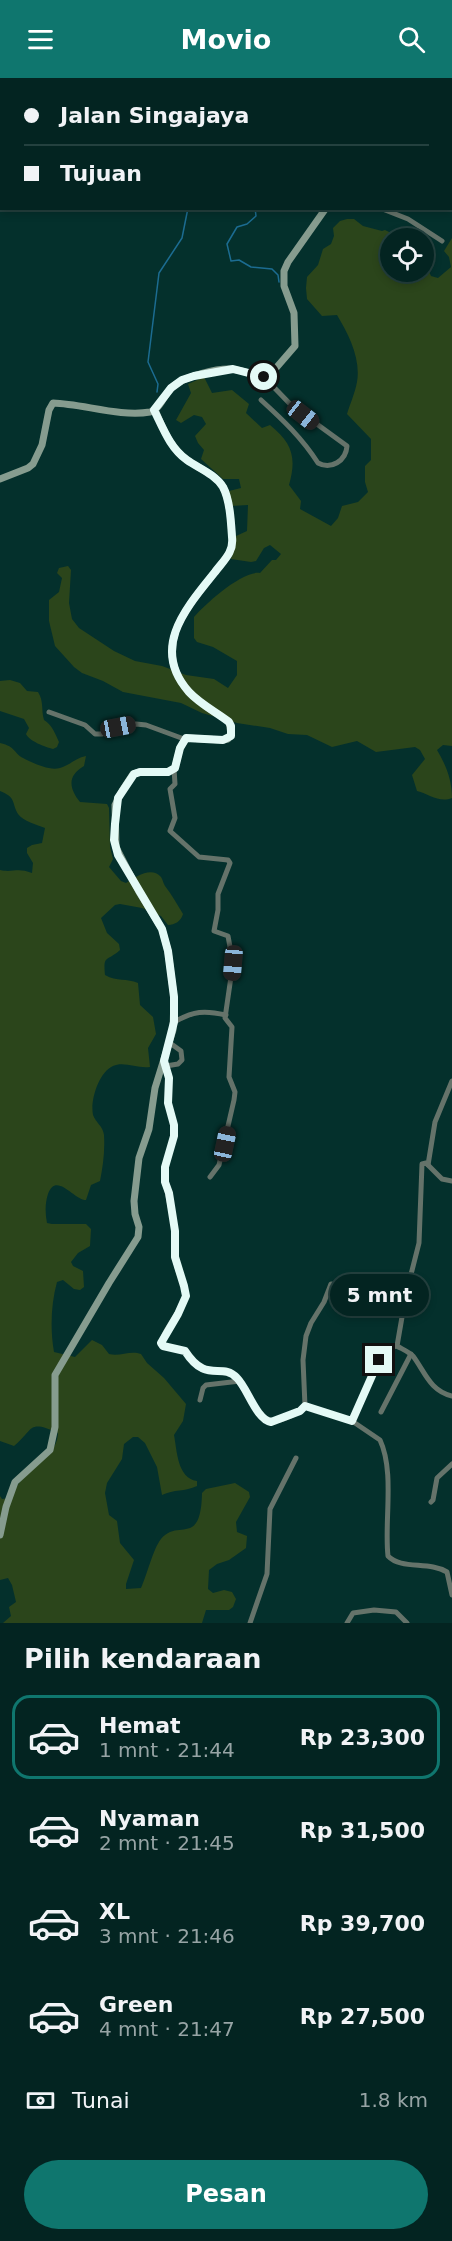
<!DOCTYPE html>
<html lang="id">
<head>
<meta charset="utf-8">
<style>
  body { margin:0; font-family:"DejaVu Sans",sans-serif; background:#0d2c2a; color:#f1f3f6; height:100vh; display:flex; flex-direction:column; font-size:22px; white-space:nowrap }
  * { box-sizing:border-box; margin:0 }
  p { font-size:20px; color:#97a4a5 }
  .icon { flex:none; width:33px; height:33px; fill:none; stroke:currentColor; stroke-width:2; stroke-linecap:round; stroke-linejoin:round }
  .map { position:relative; height:1545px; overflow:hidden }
  .details { display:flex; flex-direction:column; background:#032421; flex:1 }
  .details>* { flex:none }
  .top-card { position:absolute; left:0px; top:0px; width:453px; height:132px; box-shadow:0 3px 9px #0003,0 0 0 2px #24413f; display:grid; align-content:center; height:132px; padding:0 24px; background:#032421 }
  .fabs { position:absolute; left:380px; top:150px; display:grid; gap:12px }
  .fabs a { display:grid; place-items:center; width:54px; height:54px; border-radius:50%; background:#032421; box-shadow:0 3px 9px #0003,0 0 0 2px #24413f; font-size:30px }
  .end { position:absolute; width:27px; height:27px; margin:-14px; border:8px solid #e4faf6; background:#111; box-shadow:0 0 0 3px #111 }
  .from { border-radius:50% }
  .bubble { position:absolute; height:42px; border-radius:21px; background:#032421; box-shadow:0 3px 9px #0003,0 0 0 2px #24413f; font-size:20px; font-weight:800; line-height:42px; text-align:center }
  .car { position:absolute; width:18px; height:36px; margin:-18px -9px; border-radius:8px; box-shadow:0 0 4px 2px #0007; background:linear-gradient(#222 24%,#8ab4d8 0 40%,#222 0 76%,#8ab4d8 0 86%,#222 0) }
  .top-card b { display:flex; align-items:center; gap:21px; height:57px; font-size:22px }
  .top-card b+b { border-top:2px solid #24413f }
  .top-card i { width:15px; height:15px; background:#f1f3f6 }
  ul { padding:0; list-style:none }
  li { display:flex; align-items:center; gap:18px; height:84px; margin:0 12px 9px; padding:0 12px; border:3px solid transparent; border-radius:18px }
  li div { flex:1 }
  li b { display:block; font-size:22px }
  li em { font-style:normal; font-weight:800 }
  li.current { border-color:#0f766e }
  li>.icon { width:54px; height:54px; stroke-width:1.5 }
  h2 { padding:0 24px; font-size:27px; line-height:72px }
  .pay { display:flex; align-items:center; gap:15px; height:66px; padding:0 24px; font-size:22px }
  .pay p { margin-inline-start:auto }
  .cta { display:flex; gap:12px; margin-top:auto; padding:12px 24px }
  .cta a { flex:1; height:69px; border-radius:36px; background:#0f766e; color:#fff; font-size:24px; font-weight:800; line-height:69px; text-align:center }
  header { display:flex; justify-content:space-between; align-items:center; height:78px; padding:0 24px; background:#0f766e; color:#fff; font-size:27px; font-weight:800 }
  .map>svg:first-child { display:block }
  .green { fill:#2b451b }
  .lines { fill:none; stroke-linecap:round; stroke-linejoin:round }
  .stream { stroke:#1c6c91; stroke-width:1.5 }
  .street { stroke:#65736a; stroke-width:5 }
  .secondary { stroke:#869c8f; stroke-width:7 }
  .route { stroke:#e4faf6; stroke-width:8 }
</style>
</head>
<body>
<header><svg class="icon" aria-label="menu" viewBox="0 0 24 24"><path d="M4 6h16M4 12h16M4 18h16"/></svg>Movio<svg class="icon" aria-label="search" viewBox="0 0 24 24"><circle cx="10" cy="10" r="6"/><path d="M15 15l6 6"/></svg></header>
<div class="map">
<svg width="452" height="1545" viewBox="0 0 452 1545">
  <rect width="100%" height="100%" fill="#04302c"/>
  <g class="green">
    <path d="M 347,141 L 354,141 L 363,148 L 382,153 L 385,152 L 395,157 L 396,160 L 390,160 L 390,194 L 423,194 L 423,188 L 426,187 L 431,198 L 438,200 L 451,189 L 449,179 L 444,173 L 452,160 L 452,668 L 443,667 L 437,672 C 446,687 452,702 452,720 C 439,725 429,716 417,713 L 412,697 L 425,681 L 420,672 L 415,669 L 376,674 L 357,663 L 332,669 L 307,657 L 288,656 L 270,650 L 237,645 L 202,635 L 181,625 L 123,614 L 103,603 L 82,595 L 74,589 L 55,568 L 49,543 L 49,522 L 59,514 L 62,500 L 57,495 L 59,490 L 68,488 L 71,492 L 69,525 L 72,541 L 79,550 L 114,573 L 135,583 L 162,588 L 186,597 L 214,601 L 228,610 L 237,597 L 237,583 L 213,569 L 197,564 L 194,560 L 194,539 C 205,526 243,492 260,495 L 272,482 L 276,482 L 281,476 L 270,467 L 264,470 L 256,483 L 251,484 L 231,481 L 236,458 L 247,453 L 248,427 L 231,428 L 229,413 L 241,410 L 239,401 L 223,401 L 201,381 L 204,372 L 198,365 L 195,358 L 206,346 L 202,339 L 194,337 L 181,345 L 176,342 L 191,315 L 188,306 L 204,299 L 212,315 L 232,312 L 249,326 L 246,335 L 262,350 L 270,347 C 292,365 297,379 289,407 L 301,423 L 300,431 L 331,448 L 338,440 L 342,428 L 358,424 L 368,414 L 365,404 L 365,388 L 371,382 L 371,361 L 347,336 C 350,326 355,315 357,304 C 361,281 349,257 337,237 L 322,238 L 307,221 L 306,210 L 307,199 L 318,187 L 323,171 L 331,166 L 334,158 L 333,150 L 340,143 Z"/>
    <path d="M 10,602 L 20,605 L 27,613 L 38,614 C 44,623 41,632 44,642 C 52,647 55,655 59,664 L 57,669 L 53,671 C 45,669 29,663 26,656 L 29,650 L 24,641 L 0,633 L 0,603 Z"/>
    <path d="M 0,665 C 17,669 13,675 23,680 C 33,685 49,693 60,690 C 70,687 76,680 86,678 L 84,688 C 67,698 69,710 80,724 L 107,726 L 109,730 L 110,769 L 113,781 L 109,789 L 121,803 L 126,805 C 136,799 151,788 161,799 C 163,802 163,805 165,808 C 172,817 177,826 183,836 C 181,843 175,847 168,847 L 161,838 L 142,830 L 120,826 L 115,827 L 101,840 L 107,855 L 119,866 L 120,872 C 107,884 103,876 105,897 C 117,904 127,900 138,905 L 140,927 L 153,939 L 156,956 L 148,970 L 150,989 C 138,991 124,983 113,988 C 99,994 90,1022 93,1037 C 96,1045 103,1048 104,1057 C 105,1073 103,1088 100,1103 L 91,1107 L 86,1122 C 74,1122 56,1093 48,1116 C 45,1125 45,1135 47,1145 L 52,1146 L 86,1146 L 91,1151 L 90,1168 L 78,1175 L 71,1184 L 73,1188 L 83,1193 L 84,1209 L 80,1212 L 74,1211 L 63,1202 L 57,1204 C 51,1226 50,1251 54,1274 L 75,1279 L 92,1262 L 102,1267 L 109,1276 C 120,1279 130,1272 141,1276 L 147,1285 L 164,1300 L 186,1326 L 183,1343 L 174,1357 C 177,1372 177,1400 197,1403 L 197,1408 C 185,1414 174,1411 162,1417 L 157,1389 L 145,1365 L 138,1359 L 133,1359 L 124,1366 L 122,1381 L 107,1405 L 105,1415 L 109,1437 L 117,1443 L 120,1465 L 134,1482 L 126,1506 L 126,1511 L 141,1510 C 147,1497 153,1471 161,1461 C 178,1440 201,1470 202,1415 L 206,1411 L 235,1405 L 249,1414 L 250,1419 L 236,1444 L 237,1454 L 247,1458 L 246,1470 L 229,1482 L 217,1486 L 209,1492 L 208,1511 L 213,1515 L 224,1512 L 232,1514 L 236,1521 L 233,1529 L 229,1532 L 206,1532 L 202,1545 L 3,1545 L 11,1538 L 9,1529 L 16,1524 L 12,1507 L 8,1500 L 0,1502 L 0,1418 L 2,1421 L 10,1420 C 14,1411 20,1403 27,1396 C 40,1382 57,1375 58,1355 C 27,1341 34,1352 14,1368 L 0,1363 L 0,792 C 13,795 17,789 32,795 L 33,785 L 27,775 L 27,770 L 32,767 L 42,765 L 45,750 C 37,747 23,743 18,736 C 11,724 17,720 0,713 Z"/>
  </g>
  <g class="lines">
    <g class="stream">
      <path d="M 255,130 L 256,138 L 247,146 L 237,149 L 227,166 L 231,183 L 239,182 L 251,189 L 272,191 L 278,197 L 279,204"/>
      <path d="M 157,314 L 158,306 L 148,284 L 159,195 L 182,160 L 188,130"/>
    </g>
    <g class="street">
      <path d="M 452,10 L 452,9"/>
      <path d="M 380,130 L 408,141 L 442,163"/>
      <path d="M 261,322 C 283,342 302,360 318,385 C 331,392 346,383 347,368 L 292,328 L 264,299"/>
      <path d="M 49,634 L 85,647 L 95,656 L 102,656 L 119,649 L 136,646 L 146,647 L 184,661"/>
      <path d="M 174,691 L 175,706 L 170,711 L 175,740 L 170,753 L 199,779 L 228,782 L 230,785 L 218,816 L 218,832 L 214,853 L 228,858 L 233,885 L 225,940 L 232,949 L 229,999 L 235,1014 L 234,1022 L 219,1087 L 210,1099"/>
      <path d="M 174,944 C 194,933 204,932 226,937"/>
      <path d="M 164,983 C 170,998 167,1007 168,1023 C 169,1035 176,1046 174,1059 C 172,1075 163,1082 165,1103 C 168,1119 172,1135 174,1152 C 176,1166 173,1179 178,1193 C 181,1201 187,1209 185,1219 C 182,1233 160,1255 162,1267 L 185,1273 L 192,1284 L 203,1292 L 228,1294 L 235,1298 L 264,1342 C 275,1347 297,1337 305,1328 L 303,1282 L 306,1258 L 311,1245 L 324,1224 L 331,1206 L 354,1208 L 375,1206 L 406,1216"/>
      <path d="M 166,988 L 178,986 L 182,982 L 181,973 L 170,965"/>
      <path d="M 428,1087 L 435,1044 L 452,1003"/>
      <path d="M 452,1103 L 442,1101 L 426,1085 L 422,1086 L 419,1165 L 406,1216 L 397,1268 C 402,1271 409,1274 413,1278 C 425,1294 430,1313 452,1318"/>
      <path d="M 200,1322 L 203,1310 L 206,1307 L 240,1303"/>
      <path d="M 305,1328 L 352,1343 L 380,1362 C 395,1394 384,1444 388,1478 C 401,1492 429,1483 447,1494 L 452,1517"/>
      <path d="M 381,1334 L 411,1276"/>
      <path d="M 352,1343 L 383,1273 L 386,1270 L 397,1268"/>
      <path d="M 431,1424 L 433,1422 L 437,1400 L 452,1386"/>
      <path d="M 250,1545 L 267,1496 L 270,1431 L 296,1380"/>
      <path d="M 347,1545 L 353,1535 L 374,1532 L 396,1534 L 407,1545"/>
    </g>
    <g class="secondary">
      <path d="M 421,2 L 422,0"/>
      <path d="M 0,401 L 28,390 L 33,386 L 42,367 L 49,332 L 53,325 C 83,326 120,339 150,334 C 160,332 164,317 171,310 C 182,299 221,288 237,292 C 246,293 254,298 264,299 L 276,290 L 295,268 L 294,235 L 284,208 L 284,193 L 288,184 L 326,130"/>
      <path d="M 0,1457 L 6,1429 L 15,1404 L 50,1372 L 55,1349 L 55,1297 L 109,1205 L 138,1159 L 139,1149 L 135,1136 L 134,1123 L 139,1080 L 149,1051 L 155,1010 L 173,952 L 174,919 L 168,873 L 162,851 L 139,814 L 116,769 L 115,727 L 122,713 L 133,696 L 139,694 L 168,694 L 175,690 L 180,670 L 186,660 L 223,662 L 228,661 L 231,656 L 229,644 C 216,634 200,626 189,614 C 150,570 186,530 215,494 C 224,482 234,474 232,459 C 231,444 230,422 223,409 C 215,396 198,390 187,382 C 170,370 163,350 155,332"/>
    </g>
  </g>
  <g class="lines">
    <path class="route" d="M 264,299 L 233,291 L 194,298 L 182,302 L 171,310 L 154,332 C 163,350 170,370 187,382 C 198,390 215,396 223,409 C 230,422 231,444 232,459 C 234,474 224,482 215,494 C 186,530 150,570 189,614 C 200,626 216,634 229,644 L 231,648 L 231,658 L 223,662 L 186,660 L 180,670 L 175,690 L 168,694 L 140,694 L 134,696 L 118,720 L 115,746 L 114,762 L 118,777 L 162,851 L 168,873 L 174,919 L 174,944 L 164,983 L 169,1000 L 168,1025 L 174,1047 L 174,1058 L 165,1089 L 165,1104 L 169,1115 L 175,1153 L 175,1179 L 184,1208 L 186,1218 L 178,1236 L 161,1265 L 163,1268 L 185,1273 C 207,1307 221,1283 237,1300 C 248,1311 256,1341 271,1344 L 300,1333 L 305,1328 L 352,1343 L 379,1282"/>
  </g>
</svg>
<div class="fabs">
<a><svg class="icon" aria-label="locate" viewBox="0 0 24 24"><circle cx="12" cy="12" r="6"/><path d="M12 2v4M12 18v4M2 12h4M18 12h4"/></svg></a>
</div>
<i class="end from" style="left:264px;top:299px"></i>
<i class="end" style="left:379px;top:1282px"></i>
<div class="bubble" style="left:330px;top:1196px;width:99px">5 mnt</div>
<i class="car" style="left:303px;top:337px;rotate:128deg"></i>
<i class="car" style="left:118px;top:649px;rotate:79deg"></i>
<i class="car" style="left:233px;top:885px;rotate:185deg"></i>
<i class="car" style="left:225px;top:1066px;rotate:12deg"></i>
<div class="top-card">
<b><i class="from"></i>Jalan Singajaya</b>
<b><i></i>Tujuan</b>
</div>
</div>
<section class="details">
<h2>Pilih kendaraan</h2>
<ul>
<li class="current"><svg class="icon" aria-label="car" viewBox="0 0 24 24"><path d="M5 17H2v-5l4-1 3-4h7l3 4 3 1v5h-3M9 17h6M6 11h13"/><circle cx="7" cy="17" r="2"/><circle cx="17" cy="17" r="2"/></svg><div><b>Hemat</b><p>1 mnt · 21:44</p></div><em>Rp 23,300</em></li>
<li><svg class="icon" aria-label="car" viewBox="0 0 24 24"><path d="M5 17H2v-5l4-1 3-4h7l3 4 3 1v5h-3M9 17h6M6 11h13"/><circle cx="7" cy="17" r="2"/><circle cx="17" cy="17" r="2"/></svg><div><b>Nyaman</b><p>2 mnt · 21:45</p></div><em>Rp 31,500</em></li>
<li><svg class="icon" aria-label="car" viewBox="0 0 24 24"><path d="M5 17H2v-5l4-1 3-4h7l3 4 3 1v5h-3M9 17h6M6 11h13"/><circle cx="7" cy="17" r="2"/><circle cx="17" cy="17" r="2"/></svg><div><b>XL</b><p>3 mnt · 21:46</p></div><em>Rp 39,700</em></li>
<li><svg class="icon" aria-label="car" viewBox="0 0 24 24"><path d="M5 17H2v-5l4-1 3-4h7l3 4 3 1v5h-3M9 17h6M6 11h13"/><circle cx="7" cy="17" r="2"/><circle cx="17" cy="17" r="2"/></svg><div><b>Green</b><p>4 mnt · 21:47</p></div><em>Rp 27,500</em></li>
</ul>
<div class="pay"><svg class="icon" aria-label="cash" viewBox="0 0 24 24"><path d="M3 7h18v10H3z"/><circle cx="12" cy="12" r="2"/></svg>Tunai<p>1.8 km</p></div>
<div class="cta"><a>Pesan</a></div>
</section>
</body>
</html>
